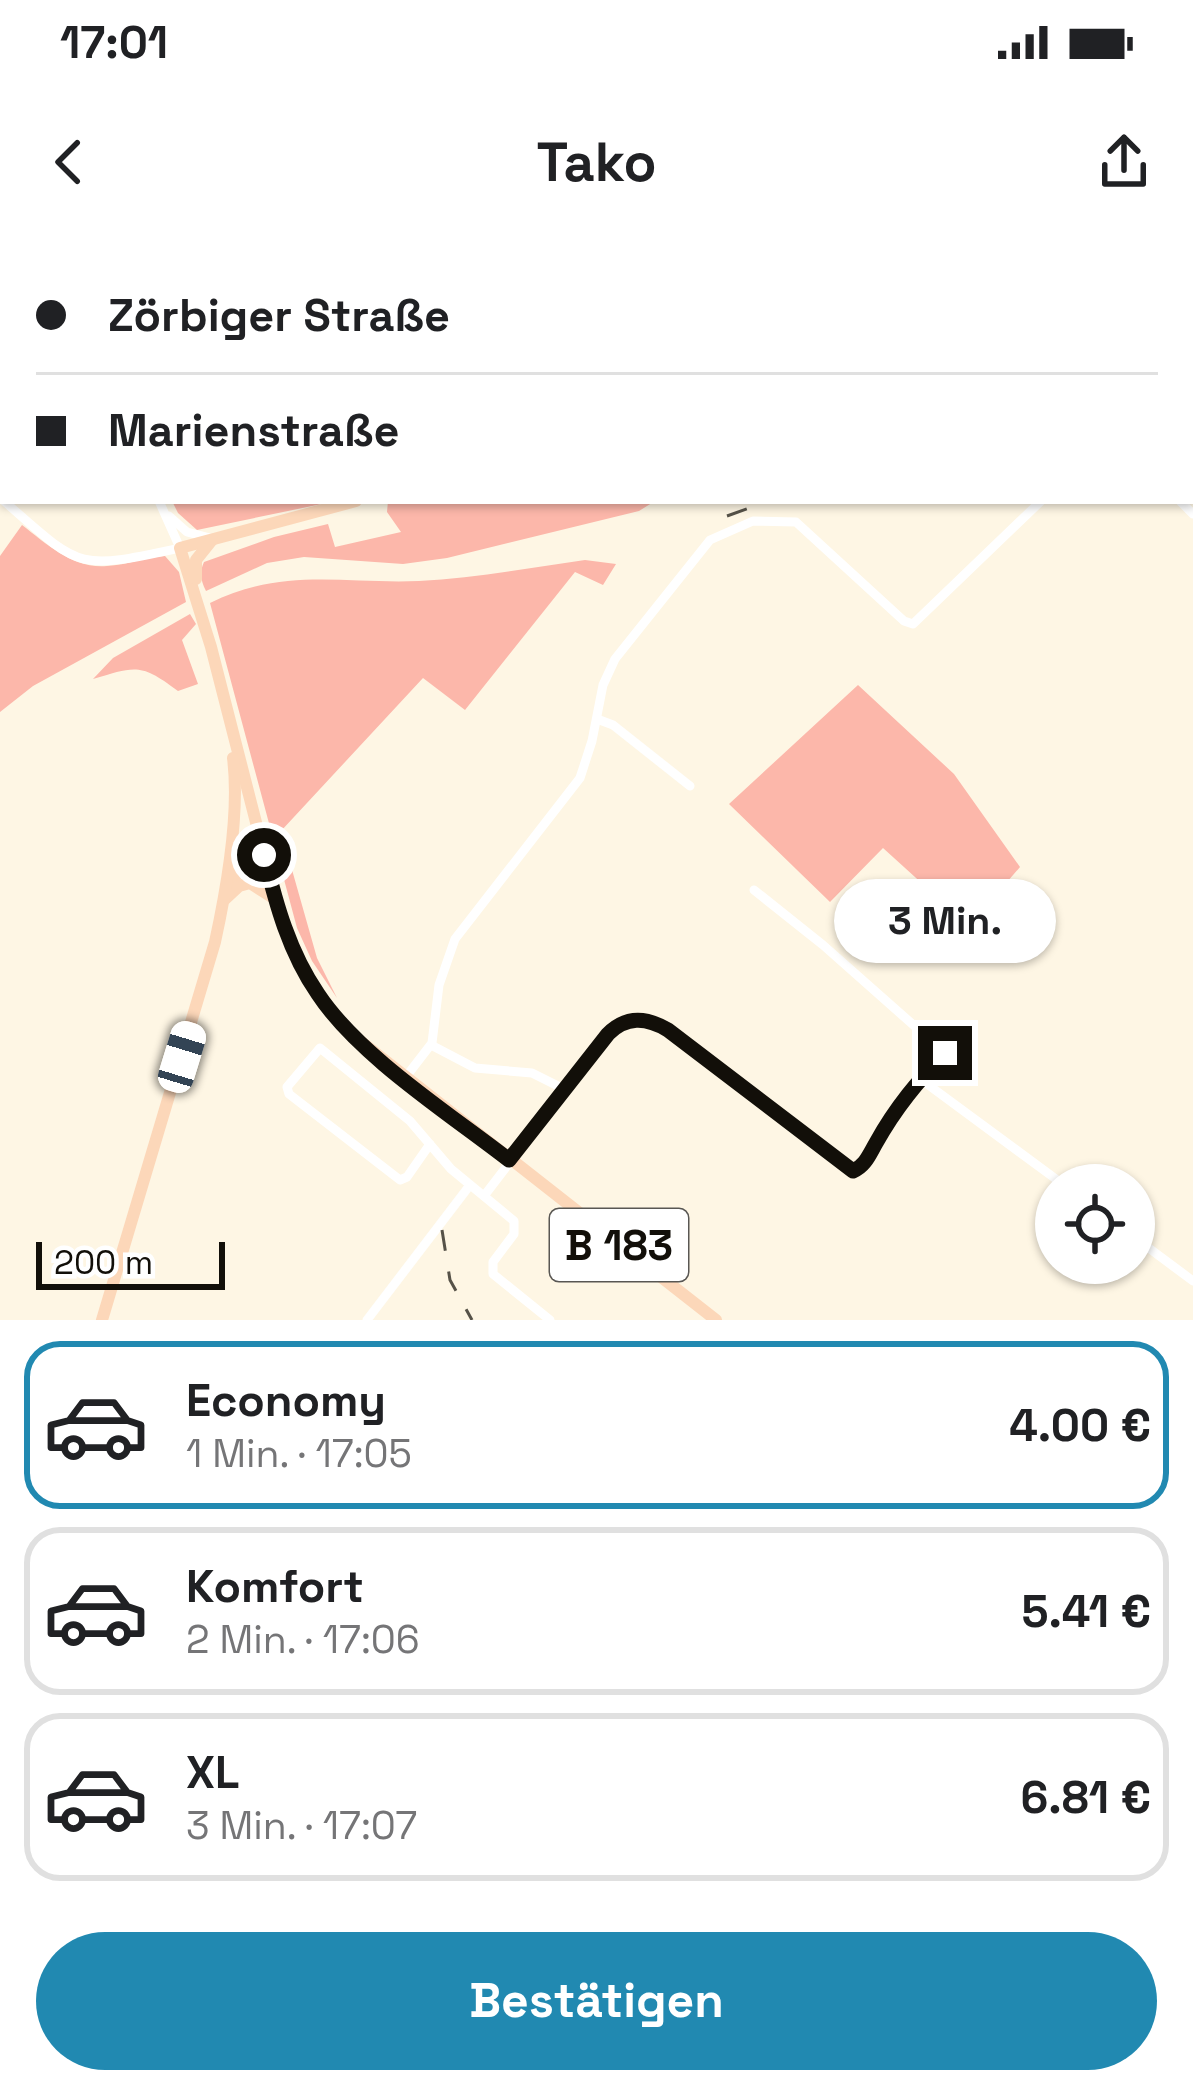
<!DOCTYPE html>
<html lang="de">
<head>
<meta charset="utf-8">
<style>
  body { margin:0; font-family:"Space Grotesk",sans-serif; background:#f2f2f2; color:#202124; height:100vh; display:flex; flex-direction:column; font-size:45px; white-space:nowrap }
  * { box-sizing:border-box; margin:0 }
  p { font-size:39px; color:#757577 }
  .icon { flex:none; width:66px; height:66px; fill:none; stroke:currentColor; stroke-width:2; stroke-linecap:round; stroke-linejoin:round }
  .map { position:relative; height:1080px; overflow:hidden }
  .sheet { display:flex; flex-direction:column; background:#fff; flex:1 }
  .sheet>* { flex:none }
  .hud { position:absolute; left:0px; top:0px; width:1194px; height:264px; box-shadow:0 3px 9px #0004; display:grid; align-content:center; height:264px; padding:0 36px; background:#fff }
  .tools { position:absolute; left:1035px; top:924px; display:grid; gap:24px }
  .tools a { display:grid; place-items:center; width:120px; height:120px; border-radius:50%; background:#fff; box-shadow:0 3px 9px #0004; font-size:60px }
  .scale { position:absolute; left:36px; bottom:30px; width:189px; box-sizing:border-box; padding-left:12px; border:6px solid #120f09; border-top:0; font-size:33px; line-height:42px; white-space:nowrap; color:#120f09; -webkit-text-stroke:9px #fff; paint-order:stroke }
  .end { position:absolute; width:54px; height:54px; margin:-27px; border:15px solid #120f09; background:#fff; box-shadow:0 0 0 6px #fff }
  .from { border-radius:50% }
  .bubble { position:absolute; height:84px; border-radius:42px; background:#fff; box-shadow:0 3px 9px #0004; font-size:39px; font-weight:700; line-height:84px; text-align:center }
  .car { position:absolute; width:36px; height:72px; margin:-36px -18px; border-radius:15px; box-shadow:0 0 9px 3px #0007; background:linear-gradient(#fff 24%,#345 0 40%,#fff 0 76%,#345 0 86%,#fff 0) }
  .hud b { display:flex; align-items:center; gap:42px; height:114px; font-size:45px }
  .hud b+b { border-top:3px solid #e0e0e0 }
  .hud i { width:30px; height:30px; background:#202124 }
  ul { padding:21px 0 0; list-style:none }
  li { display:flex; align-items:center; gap:36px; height:168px; margin:0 24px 18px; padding:0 12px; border:6px solid #e0e0e0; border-radius:36px }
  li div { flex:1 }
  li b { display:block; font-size:45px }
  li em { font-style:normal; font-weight:700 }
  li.selected { border-color:#2189b1 }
  li>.icon { width:108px; height:108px; stroke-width:1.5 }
  .action { display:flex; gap:24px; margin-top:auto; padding:24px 36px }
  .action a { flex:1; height:138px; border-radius:72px; background:#2189b1; color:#fff; font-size:48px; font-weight:700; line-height:138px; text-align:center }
  .status { display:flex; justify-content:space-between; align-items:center; height:84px; padding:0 60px; background:#fff; direction:ltr }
  .status svg { height:33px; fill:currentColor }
  header { display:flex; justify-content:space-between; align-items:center; height:156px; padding:0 36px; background:#fff; font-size:54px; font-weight:700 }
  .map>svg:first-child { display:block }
  .green { fill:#fcb7aa }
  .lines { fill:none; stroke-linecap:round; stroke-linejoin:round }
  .minor { stroke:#fff; stroke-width:9 }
  .major { stroke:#fcd7b9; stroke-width:12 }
  .rail { stroke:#565248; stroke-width:3; stroke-dasharray:21 21; stroke-linecap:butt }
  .route { stroke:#120f09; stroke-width:15 }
  .labels { text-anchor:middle; stroke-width:9; stroke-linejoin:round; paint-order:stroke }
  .shield { fill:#fff; stroke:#595753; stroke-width:3 }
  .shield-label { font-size:42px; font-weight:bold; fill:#120f09 }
</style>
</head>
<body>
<div class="status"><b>17:01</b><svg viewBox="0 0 49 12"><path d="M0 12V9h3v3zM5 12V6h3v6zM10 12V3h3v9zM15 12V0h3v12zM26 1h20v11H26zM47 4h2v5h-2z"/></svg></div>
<header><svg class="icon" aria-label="back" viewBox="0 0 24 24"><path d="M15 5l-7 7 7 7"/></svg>Tako<svg class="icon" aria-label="share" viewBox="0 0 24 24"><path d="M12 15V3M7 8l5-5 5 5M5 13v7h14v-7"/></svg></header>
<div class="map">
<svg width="1193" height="1080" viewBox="0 0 1193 1080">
  <rect width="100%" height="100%" fill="#fef6e4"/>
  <g class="green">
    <path d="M 37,0 L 600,0 L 598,3 Z"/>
    <path d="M 172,261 L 336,261 L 197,290 L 178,273 Z"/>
    <path d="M 388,261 L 655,261 L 639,271 L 447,318 L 403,324 L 304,317 L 267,323 L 206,351 C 201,341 199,333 204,322 L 274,297 L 328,284 L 335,307 L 401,292 L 387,272 Z"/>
    <path d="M 22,285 C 48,305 73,329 107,326 C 127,325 145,317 165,316 L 179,332 L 186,362 L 33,446 L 0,472 L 0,316 Z"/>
    <path d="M 585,320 L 616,324 L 603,345 L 575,332 L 465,470 L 423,438 L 281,591 L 317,718 L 337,758 L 312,721 L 297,688 L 210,363 C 283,327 342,344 419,341 C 474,338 530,328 585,320 Z"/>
    <path d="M 190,374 L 196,384 L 182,400 L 198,444 L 178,451 C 141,423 136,426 93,439 L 113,418 Z"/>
    <path d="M 858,445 L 954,534 L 1020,627 L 969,686 L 883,608 L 830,662 L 729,564 Z"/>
  </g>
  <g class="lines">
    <g class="minor">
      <path d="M 28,0 L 30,3"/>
      <path d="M 4,261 C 82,330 77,330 180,308 L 159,261"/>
      <path d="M 1180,261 L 1193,274"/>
      <path d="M 169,276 L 187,292 L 210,298"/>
      <path d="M 597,479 L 613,485 L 690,546"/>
      <path d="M 431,805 L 475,828 L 532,833 L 566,850"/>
      <path d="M 405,838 L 432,803 L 439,745 L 455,699 L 580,538 L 592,501 L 603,445 L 615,419 L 710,300 L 753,281 L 796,282 L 904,381 L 913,384 L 1041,261"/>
      <path d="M 923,841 L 1064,945"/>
      <path d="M 430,904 L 407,937 L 400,940 L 289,854 L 287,847 L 320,808 L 410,881 L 451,929 L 514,981 L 514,994 L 493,1022 L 493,1034 L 550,1080"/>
      <path d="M 484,956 L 608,794 C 627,777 646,777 667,790 L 845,927 L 856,931 L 862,927 L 898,863 L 945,813 L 823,705 L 754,650"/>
      <path d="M 1134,997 L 1193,1041"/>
      <path d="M 367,1080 L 470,945"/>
    </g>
    <g class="major">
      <path d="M 607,3 L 610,0"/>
      <path d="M 356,261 L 180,308 L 211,407 L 278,668 C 293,718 318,760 355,797 L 716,1080"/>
      <path d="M 196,339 L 196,320 L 212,300"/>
      <path d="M 226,648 L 237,634 L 267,626"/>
      <path d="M 225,659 L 239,646 L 250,643 L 275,659"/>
      <path d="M 102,1080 L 215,702 C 227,647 240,573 233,518"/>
    </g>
    <g class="rail">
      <path d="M 727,276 L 766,262"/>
      <path d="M 442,990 L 450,1040 L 472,1080"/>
    </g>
  </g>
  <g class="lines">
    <path class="route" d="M 264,615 C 276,664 289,712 318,754 C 359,816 450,874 509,920 L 608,794 C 626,776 646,777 668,790 L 853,931 C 865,926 869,915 876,903 C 896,867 918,841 945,813"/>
  </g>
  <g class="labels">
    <rect class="shield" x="550" y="969" width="138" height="72" rx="9"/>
    <g class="shield-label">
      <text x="619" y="1020">B 183</text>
    </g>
  </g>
</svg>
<div class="tools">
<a><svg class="icon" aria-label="locate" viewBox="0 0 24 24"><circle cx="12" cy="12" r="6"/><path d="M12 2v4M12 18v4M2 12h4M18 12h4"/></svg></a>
</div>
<div class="scale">200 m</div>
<i class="end from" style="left:264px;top:615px"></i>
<i class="end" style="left:945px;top:813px"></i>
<div class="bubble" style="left:834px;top:639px;width:222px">3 Min.</div>
<i class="car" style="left:182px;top:817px;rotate:17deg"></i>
<div class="hud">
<b><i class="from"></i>Zörbiger Straße</b>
<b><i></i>Marienstraße</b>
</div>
</div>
<section class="sheet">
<ul>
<li class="selected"><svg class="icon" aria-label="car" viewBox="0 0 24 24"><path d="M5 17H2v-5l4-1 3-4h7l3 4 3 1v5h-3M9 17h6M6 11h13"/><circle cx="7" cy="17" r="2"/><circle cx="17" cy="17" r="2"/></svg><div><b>Economy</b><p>1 Min. · 17:05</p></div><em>4.00 €</em></li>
<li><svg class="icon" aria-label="car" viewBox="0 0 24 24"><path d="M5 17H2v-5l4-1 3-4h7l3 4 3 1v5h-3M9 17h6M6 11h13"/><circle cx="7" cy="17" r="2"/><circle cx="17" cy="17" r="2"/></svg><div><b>Komfort</b><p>2 Min. · 17:06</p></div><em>5.41 €</em></li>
<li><svg class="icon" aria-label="car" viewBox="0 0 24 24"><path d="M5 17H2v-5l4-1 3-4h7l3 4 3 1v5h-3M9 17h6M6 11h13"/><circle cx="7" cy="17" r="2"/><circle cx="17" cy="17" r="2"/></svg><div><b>XL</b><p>3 Min. · 17:07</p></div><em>6.81 €</em></li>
</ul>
<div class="action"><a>Bestätigen</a></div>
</section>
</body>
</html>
